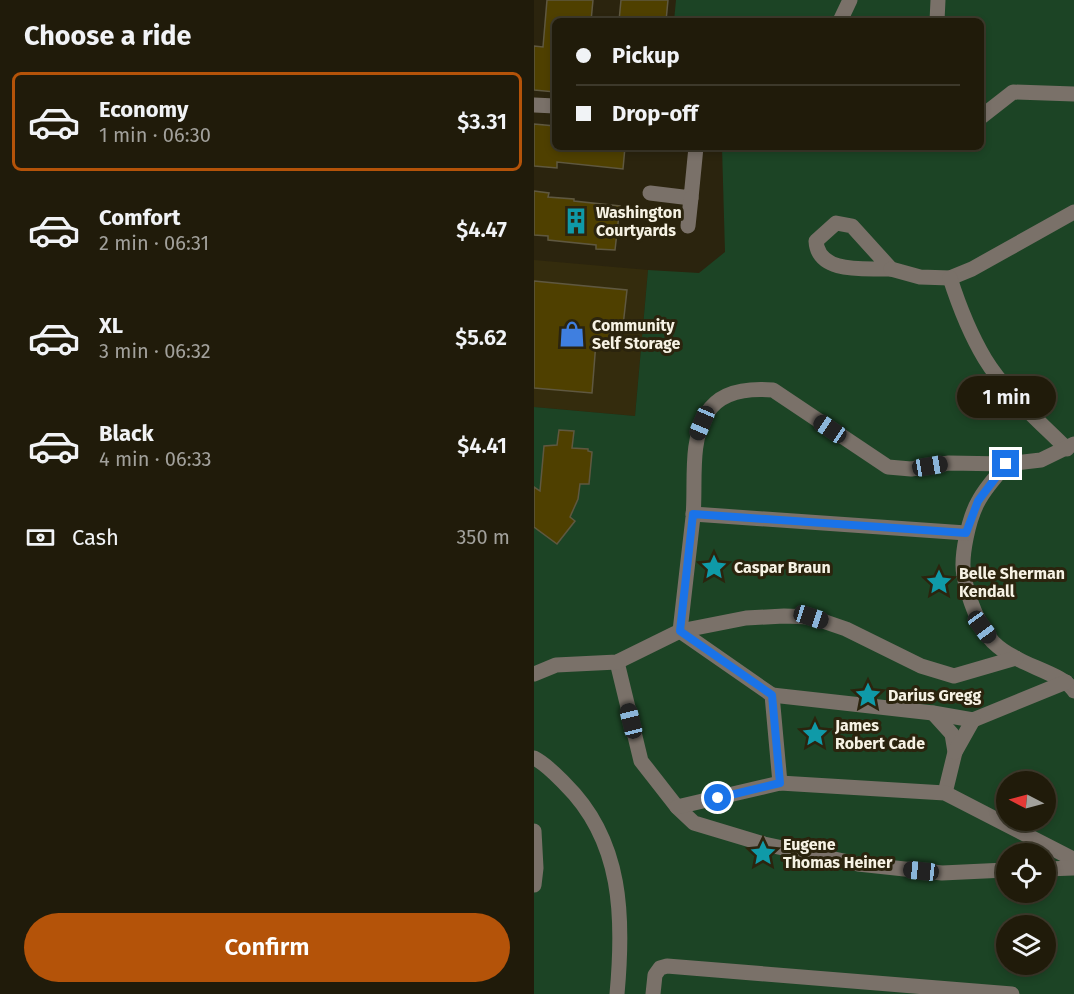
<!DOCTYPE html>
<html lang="en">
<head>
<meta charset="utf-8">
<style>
  body { margin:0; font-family:"Fira Sans",sans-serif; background:#2d2818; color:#f1f3f6; height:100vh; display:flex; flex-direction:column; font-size:22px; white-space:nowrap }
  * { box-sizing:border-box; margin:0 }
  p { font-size:20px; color:#a2a19c }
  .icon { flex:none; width:33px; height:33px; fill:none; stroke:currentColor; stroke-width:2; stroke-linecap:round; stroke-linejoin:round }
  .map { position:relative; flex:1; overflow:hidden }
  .side { display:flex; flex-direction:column; background:#201b0a; width:534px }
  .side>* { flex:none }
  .banner { position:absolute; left:18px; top:18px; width:432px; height:132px; border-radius:9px; box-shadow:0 3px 9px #0003,0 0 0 2px #3d392b; display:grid; align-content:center; height:132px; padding:0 24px; background:#201b0a }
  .needle { width:39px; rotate:276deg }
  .controls { position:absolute; left:462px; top:771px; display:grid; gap:12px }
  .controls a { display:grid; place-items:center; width:60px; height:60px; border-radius:50%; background:#201b0a; box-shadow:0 3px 9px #0003,0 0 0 2px #3d392b; font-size:30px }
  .end { position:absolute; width:27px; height:27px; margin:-14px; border:8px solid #1a73e8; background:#fff; box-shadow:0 0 0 3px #fff }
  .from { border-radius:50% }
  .bubble { position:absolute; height:42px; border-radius:21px; background:#201b0a; box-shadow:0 3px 9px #0003,0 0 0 2px #3d392b; font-size:20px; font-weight:600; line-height:42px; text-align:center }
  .car { position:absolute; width:18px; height:36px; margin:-18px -9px; border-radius:8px; box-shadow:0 0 4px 2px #0007; background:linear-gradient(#222 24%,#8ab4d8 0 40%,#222 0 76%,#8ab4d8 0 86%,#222 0) }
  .banner b { display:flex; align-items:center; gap:21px; height:57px; font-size:22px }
  .banner b+b { border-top:2px solid #3d392b }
  .banner i { width:15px; height:15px; background:#f1f3f6 }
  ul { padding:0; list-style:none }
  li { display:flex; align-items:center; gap:18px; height:99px; margin:0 12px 9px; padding:0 12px; border:3px solid transparent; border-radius:9px }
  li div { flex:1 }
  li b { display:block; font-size:22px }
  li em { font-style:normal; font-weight:600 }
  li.on { border-color:#b45309 }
  li>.icon { width:54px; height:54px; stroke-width:1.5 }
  h2 { padding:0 24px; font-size:27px; line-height:72px }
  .pay { display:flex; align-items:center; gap:15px; height:66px; padding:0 24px; font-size:22px }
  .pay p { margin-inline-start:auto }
  .primary-button { display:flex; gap:12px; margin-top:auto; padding:12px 24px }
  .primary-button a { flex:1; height:69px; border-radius:36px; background:#b45309; color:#fff; font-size:24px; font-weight:600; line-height:69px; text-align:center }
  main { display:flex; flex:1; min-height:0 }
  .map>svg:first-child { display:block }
  .built { fill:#342c0d }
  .green { fill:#1c4425; fill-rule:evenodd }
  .building { fill:#4f4000; stroke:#5f5840; stroke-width:1.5 }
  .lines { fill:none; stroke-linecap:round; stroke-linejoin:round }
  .minor { stroke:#7a7169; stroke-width:15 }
  .route { stroke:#1a73e8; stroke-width:8 }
  .labels { text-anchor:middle; stroke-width:6; stroke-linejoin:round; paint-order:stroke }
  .poi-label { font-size:16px; font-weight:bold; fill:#f6f2e4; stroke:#2b240e; text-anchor:start }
</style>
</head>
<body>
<main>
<section class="side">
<h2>Choose a ride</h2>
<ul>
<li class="on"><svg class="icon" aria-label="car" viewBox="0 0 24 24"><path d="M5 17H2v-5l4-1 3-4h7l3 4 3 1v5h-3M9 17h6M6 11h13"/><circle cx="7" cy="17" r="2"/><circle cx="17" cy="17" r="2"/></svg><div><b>Economy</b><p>1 min · 06:30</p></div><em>$3.31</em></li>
<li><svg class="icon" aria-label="car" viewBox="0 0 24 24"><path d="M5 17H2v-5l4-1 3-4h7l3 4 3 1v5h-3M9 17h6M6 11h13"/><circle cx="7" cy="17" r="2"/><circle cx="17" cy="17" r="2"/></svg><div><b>Comfort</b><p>2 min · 06:31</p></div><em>$4.47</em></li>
<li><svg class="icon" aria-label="car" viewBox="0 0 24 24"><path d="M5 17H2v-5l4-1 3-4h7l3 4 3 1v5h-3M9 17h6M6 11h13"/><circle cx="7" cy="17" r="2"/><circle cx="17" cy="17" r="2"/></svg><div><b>XL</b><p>3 min · 06:32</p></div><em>$5.62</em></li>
<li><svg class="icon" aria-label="car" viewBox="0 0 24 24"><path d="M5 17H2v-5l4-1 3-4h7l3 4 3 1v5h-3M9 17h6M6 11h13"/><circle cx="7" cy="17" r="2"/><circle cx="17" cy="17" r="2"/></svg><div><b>Black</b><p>4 min · 06:33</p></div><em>$4.41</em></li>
</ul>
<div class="pay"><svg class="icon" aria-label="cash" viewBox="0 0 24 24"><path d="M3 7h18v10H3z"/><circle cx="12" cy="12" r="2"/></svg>Cash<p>350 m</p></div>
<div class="primary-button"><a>Confirm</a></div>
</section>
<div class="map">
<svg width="540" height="994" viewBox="0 0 540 994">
  <rect width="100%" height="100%" fill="#2b240e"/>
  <path class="built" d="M 0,260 L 114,270 L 101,416 L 0,407 Z"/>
  <path class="green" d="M 142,0 L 540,0 L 540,994 L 0,994 L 0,407 L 101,416 L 114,270 L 165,273 L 191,252 L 188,147 L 447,147 L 447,21 L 140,21 ZM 472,782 L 512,782 L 512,820 L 472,820 ZM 472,854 L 512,854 L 512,892 L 472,892 ZM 472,926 L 512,926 L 512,964 L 472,964 Z"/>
  <g class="building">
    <path d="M 13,0 L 59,0 L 57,21 L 21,21 L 21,92 L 0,90 L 0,46 L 9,47 Z"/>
    <path d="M 87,0 L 134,0 L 132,21 L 85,21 Z"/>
    <path d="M 0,124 L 21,126 L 21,147 L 91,147 L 89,169 L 23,162 L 23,168 L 0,166 Z"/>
    <path d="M 0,191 L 15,193 L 14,197 L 40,199 L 40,201 L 86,206 L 81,250 L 62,249 L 62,245 L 14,240 L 14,236 L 0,235 Z"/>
    <path d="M 0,281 L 93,290 L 89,326 L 77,325 L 75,343 L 62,342 L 58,393 L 0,388 Z"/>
    <path d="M 25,430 L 40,431 L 38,448 L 54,449 L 54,451 L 58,452 L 55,484 L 46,484 L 44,499 L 36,517 L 41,521 L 23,544 L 0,527 L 0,487 L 6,491 L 10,446 L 23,445 Z"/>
  </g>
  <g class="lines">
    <g class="minor">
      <path d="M 306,21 L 316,0"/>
      <path d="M 403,21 L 404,0"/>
      <path d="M 0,105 L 21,106"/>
      <path d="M 447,117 L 479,92 L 540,94"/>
      <path d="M 116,193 L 157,198 L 162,147"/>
      <path d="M 302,223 L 318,226 L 357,269 C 333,268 284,275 282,241 Z"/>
      <path d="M 154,226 L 157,198"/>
      <path d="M 357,269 L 386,277 L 416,278 L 438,269 L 540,212"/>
      <path d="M 416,278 C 425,306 436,334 451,359 C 471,392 506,422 533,449"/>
      <path d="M 472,464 C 463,476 452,487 445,500 C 435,517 426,557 430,576 C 434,597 444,626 459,642 C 465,648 474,654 482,658 C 496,667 533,677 540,691"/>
      <path d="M 159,514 L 432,533"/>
      <path d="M 146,631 L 212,618 L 250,616 L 277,617 L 312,629 L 387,666 L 420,676 L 482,658"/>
      <path d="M 146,631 L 238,695 L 246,783"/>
      <path d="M 83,662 L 107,761 L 143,807 L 160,823 L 230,844 L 324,864 L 408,873 L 472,870"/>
      <path d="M 0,674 L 22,665 L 83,662 L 146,631 C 150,593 155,555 159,517 C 162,483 155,442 173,413 C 187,390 215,388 239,390 L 354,467 L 377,469 L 415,463 L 472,464 L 507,460 L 540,444"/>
      <path d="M 238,695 L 399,713 L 439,720 L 532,682"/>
      <path d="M 399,713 L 418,734 L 421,752 L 411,793"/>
      <path d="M 421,752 L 439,720"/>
      <path d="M 0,758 C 12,764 22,775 31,784 C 89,841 90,918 83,994"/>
      <path d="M 143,807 L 246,783 L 411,793 L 537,858"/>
      <path d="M 0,831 L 2,868 L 0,885"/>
      <path d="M 512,869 L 540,868"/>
      <path d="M 119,994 L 121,975 L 126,968 L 133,966 L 478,994"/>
    </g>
  </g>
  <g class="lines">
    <path class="route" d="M 184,798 L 246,783 L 238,695 L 146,631 L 159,514 L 432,533 L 444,501 L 472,464"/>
  </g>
  <defs>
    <g id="building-bare" transform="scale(2.07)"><path d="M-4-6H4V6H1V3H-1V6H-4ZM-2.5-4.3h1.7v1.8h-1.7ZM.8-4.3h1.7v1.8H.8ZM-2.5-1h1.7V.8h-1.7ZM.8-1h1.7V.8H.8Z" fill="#0f9aa8" stroke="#2b240e" stroke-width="2.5" paint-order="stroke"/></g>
    <g id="shop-bare" transform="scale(2.07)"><path d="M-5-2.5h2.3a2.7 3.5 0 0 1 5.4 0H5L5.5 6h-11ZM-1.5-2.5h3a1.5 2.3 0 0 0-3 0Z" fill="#3f7fe0" stroke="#2b240e" stroke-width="2.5" paint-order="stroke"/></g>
    <g id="sight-bare" transform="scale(2.07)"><path d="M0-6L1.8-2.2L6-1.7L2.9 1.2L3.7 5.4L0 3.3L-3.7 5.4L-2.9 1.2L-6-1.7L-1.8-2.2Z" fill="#0f9aa8" stroke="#2b240e" stroke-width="2.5" paint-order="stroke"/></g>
  </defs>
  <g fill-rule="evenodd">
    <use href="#building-bare" x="42" y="221"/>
    <use href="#shop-bare" x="38" y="334"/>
    <use href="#sight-bare" x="180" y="567"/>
    <use href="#sight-bare" x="405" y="582"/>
    <use href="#sight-bare" x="334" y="695"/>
    <use href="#sight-bare" x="281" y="734"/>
    <use href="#sight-bare" x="229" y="853"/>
  </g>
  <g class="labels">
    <g class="poi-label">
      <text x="62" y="218">Washington<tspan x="62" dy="18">Courtyards</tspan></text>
      <text x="58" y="331">Community<tspan x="58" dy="18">Self Storage</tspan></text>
      <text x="200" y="573">Caspar Braun</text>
      <text x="425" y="579">Belle Sherman<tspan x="425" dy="18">Kendall</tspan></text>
      <text x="354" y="701">Darius Gregg</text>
      <text x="301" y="731">James<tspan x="301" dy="18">Robert Cade</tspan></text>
      <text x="249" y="850">Eugene<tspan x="249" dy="18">Thomas Heiner</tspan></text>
    </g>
  </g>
</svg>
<div class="controls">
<a><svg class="needle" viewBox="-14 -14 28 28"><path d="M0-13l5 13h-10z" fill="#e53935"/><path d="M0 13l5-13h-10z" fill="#a2a19c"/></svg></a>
<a><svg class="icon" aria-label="locate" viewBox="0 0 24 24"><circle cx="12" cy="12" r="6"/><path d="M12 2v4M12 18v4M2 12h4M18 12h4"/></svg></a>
<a><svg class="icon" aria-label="layers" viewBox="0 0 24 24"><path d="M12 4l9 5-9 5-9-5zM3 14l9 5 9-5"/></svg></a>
</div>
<i class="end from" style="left:184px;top:798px"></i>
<i class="end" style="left:472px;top:464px"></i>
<div class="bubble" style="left:423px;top:376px;width:99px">1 min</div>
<i class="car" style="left:168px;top:423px;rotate:203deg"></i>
<i class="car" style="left:296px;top:429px;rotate:304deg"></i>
<i class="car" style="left:396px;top:466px;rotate:81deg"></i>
<i class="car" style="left:277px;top:617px;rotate:108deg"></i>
<i class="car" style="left:448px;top:627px;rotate:144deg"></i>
<i class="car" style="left:97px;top:721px;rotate:346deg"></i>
<i class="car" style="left:387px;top:871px;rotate:276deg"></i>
<div class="banner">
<b><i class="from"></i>Pickup</b>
<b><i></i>Drop-off</b>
</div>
</div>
</main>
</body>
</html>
